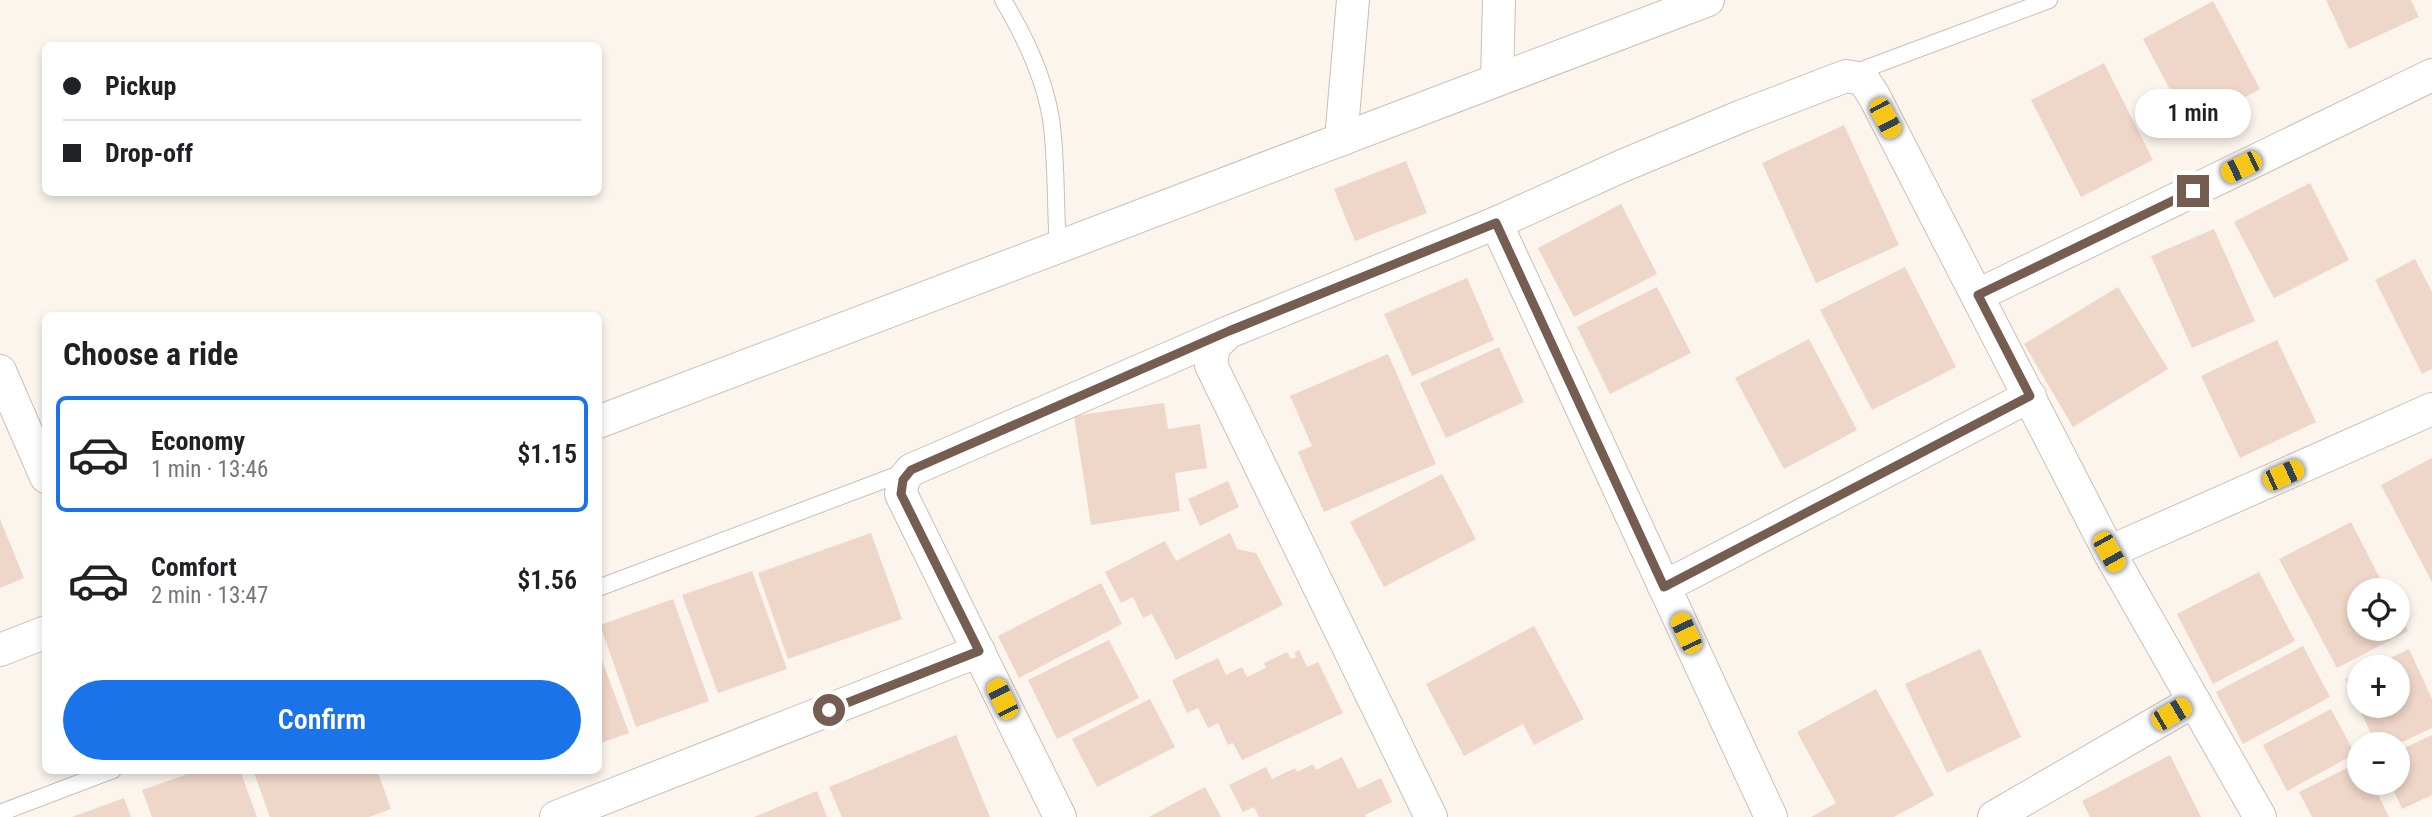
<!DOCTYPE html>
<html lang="en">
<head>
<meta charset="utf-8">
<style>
  body { margin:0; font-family:"Roboto Condensed",sans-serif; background:#f2f2f2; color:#202124; height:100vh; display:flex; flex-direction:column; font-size:26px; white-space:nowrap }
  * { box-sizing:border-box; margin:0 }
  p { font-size:23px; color:#757577 }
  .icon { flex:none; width:38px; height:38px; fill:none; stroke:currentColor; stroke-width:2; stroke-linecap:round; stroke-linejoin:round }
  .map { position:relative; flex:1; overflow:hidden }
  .drawer { position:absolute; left:42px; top:312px; width:560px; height:462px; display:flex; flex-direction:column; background:#fff; border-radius:10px; box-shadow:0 4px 10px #0003 }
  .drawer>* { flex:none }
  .hud { position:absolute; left:42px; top:42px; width:560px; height:154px; border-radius:10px; box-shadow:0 4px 10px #0003; display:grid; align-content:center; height:154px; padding:0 21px; background:#fff }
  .buttons { position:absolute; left:2347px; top:578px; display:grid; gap:14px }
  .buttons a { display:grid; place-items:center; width:63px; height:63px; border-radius:50%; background:#fff; box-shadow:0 4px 10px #0003; font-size:35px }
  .end { position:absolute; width:32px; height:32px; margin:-16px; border:9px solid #755d52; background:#fff; box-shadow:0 0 0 4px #fff }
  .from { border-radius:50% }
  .bubble { position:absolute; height:49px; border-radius:24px; background:#fff; box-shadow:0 4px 10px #0003; font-size:23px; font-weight:600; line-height:49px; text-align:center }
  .car { position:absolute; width:21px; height:42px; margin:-21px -10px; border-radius:9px; box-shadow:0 0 5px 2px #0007; background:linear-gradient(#f5c518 24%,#345 0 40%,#f5c518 0 76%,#345 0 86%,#f5c518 0) }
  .hud b { display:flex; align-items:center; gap:24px; height:66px; font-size:26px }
  .hud b+b { border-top:2px solid #e0e0e0 }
  .hud i { width:18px; height:18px; background:#202124 }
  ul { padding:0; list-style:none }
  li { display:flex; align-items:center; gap:21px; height:116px; margin:0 14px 10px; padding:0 7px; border:4px solid transparent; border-radius:10px }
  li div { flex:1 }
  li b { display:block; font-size:26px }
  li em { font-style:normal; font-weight:600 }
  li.selected { border-color:#1a73e8 }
  li>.icon { width:63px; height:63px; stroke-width:1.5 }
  h2 { padding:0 21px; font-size:32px; line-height:84px }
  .cta { display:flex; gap:14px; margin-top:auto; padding:14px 21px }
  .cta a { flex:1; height:80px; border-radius:42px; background:#1a73e8; color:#fff; font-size:28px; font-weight:600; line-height:80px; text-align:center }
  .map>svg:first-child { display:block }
  .building { fill:#eed6c8 }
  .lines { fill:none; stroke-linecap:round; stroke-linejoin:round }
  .service-casing { stroke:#cdbeb4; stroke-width:18 }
  .minor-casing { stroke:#cdbeb4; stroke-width:34 }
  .service { stroke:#fff; stroke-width:16 }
  .minor { stroke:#fff; stroke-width:32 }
  .route { stroke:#755d52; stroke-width:9 }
</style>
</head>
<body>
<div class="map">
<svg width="2432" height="817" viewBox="0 0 2432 817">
  <rect width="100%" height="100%" fill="#fbf5ee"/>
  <g class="building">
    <path d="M 2326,0 L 2411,0 L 2419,17 L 2349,49 Z"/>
    <path d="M 2213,1 L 2260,89 L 2190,127 L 2143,39 Z"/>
    <path d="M 2104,63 L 2153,160 L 2081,197 L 2031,100 Z"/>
    <path d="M 1844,125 L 1899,245 L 1816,283 L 1762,163 Z"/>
    <path d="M 1406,161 L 1427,213 L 1355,241 L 1334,189 Z"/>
    <path d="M 2310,183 L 2349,260 L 2274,298 L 2234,222 Z"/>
    <path d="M 1621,204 L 1657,274 L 1574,317 L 1538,248 Z"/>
    <path d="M 2214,229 L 2255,321 L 2192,348 L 2151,256 Z"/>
    <path d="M 2415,259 L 2432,292 L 2432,369 L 2422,374 L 2375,280 Z"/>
    <path d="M 1905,267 L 1956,367 L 1872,410 L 1820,310 Z"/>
    <path d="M 1467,278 L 1494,340 L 1412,376 L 1384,314 Z"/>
    <path d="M 1657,287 L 1691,353 L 1610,394 L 1577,327 Z"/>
    <path d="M 2118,287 L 2168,369 L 2073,427 L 2024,344 Z"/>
    <path d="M 1809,339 L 1857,430 L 1784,469 L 1735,378 Z"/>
    <path d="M 2277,340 L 2316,422 L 2240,458 L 2201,376 Z"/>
    <path d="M 1499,347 L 1524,402 L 1446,438 L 1420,383 Z"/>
    <path d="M 1388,354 L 1436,464 L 1324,512 L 1298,452 L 1312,446 L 1290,396 Z"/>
    <path d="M 1164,403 L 1168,429 L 1200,424 L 1207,468 L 1175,473 L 1180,511 L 1091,525 L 1074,416 Z"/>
    <path d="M 2432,458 L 2432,582 L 2381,485 Z"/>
    <path d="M 1442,474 L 1476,539 L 1384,587 L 1350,522 Z"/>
    <path d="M 1228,481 L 1239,507 L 1200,526 L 1188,499 Z"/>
    <path d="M 0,519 L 24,578 L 0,588 Z"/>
    <path d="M 2351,522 L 2386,590 L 2359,590 L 2359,628 L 2398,628 L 2398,611 L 2408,631 L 2337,668 L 2279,559 Z"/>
    <path d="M 871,533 L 902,619 L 788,659 L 758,573 Z"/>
    <path d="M 1230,533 L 1237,549 L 1256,553 L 1283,605 L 1176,660 L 1152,614 L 1143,618 L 1133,597 L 1121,603 L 1105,572 L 1165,541 L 1176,561 Z"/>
    <path d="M 752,571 L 787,669 L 718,693 L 682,595 Z"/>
    <path d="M 2259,572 L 2295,641 L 2213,684 L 2177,614 Z"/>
    <path d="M 1101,583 L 1122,624 L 1019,678 L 998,636 Z"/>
    <path d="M 673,599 L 709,701 L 636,727 L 600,625 Z"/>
    <path d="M 1534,626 L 1584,719 L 1534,745 L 1523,724 L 1464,756 L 1426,684 Z"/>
    <path d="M 1109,640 L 1139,698 L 1057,739 L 1028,680 Z"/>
    <path d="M 2303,646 L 2330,697 L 2243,744 L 2216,692 Z"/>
    <path d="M 1980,649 L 2021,737 L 1947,773 L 1905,684 Z"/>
    <path d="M 2409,649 L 2432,699 L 2432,728 L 2398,744 L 2376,744 L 2345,679 L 2359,673 L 2359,705 L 2398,705 L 2398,667 L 2372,667 Z"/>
    <path d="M 598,650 L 629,733 L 598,744 Z"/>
    <path d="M 1299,650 L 1307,667 L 1318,662 L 1343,713 L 1242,760 L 1233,743 L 1228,745 L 1218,723 L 1208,728 L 1198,708 L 1187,713 L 1172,680 L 1218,658 L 1226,675 L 1242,667 L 1247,677 L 1266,668 L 1264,663 L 1287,652 L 1291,659 L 1297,657 L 1294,653 Z"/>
    <path d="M 1876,689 L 1934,795 L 1894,817 L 1811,817 L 1836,803 L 1797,732 Z"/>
    <path d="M 1150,699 L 1175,747 L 1097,787 L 1072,739 Z"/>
    <path d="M 2331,709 L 2355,754 L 2287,791 L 2263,745 Z"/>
    <path d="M 956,735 L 990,817 L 842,817 L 829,787 Z"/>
    <path d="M 2432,735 L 2432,795 L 2402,809 L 2390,782 L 2398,782 L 2398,751 Z"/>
    <path d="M 2170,755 L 2201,817 L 2090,817 L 2082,801 Z"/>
    <path d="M 1342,757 L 1358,789 L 1381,778 L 1392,802 L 1365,815 L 1366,817 L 1259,817 L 1254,807 L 1243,812 L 1229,785 L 1266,767 L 1272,779 L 1295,768 L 1297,772 L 1313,764 L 1316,770 Z"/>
    <path d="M 2359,762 L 2359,782 L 2372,782 L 2389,817 L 2312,817 L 2299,792 Z"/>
    <path d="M 199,770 L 240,770 L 257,817 L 152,817 L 142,790 Z"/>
    <path d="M 253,770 L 377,770 L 391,809 L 369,817 L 270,817 Z"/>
    <path d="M 1205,787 L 1221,817 L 1149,817 Z"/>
    <path d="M 817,791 L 827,817 L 754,817 Z"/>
    <path d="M 124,798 L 131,817 L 72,817 Z"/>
  </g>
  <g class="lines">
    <g class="service-casing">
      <g id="service">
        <path d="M 1003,0 C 1025,37 1044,76 1051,119 C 1057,161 1055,205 1058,248"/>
        <path d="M 1854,73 L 2049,0"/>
        <path d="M 598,588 L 905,472"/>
        <path d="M 0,813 L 113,770"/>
      </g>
    </g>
    <g class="minor-casing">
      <g id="minor">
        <path d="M 1497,80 L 1499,0"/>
        <path d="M 1341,140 L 1353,0"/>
        <path d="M 1496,223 L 1771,817"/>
        <path d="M 1978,295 L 2432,75"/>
        <path d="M 0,371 L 46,477"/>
        <path d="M 598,422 L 1708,0"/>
        <path d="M 2109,552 L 2432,409"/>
        <path d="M 1664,587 L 2030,396"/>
        <path d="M 0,650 L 46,632"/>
        <path d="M 556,817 L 979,651"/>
        <path d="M 1060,817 L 901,494 L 903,480 L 911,470 L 1229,332"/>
        <path d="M 1431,817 L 1211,365 L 1214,346 L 1229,332 L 1496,223 L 1622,166 L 1742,116 L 1846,76 L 1863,79 L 1874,96 L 2109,552 L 2260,817"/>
        <path d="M 1994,817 L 2194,701"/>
      </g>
    </g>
    <use href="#service" class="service"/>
    <use href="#minor" class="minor"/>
  </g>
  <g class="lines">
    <path class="route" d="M 829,710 L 979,651 L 901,494 L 903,480 L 911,470 L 1229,331 L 1496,223 L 1664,587 L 2030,396 L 1978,295 L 2193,191"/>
  </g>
</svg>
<div class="buttons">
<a><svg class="icon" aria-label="locate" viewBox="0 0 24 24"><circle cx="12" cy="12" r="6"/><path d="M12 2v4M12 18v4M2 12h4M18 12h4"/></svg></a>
<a>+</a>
<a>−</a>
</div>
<i class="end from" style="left:829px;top:710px"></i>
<i class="end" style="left:2193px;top:191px"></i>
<div class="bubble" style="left:2135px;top:89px;width:116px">1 min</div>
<i class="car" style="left:1885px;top:118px;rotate:152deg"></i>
<i class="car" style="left:2241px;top:167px;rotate:244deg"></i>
<i class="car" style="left:2283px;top:475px;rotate:66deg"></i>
<i class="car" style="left:2109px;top:552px;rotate:151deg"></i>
<i class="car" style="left:1686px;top:633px;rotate:335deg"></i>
<i class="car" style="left:1002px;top:699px;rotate:334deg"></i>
<i class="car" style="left:2171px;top:714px;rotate:60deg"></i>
<div class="hud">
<b><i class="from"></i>Pickup</b>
<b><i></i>Drop-off</b>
</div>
<section class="drawer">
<h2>Choose a ride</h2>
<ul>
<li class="selected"><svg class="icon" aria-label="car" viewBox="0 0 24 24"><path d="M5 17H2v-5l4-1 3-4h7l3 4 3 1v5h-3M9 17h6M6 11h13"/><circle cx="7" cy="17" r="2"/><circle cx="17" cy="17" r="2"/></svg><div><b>Economy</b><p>1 min · 13:46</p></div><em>$1.15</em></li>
<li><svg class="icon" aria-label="car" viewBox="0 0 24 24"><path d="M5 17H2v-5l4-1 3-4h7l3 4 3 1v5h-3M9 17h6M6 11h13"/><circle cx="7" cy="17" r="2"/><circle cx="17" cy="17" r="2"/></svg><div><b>Comfort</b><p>2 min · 13:47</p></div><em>$1.56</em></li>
</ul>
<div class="cta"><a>Confirm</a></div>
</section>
</div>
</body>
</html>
